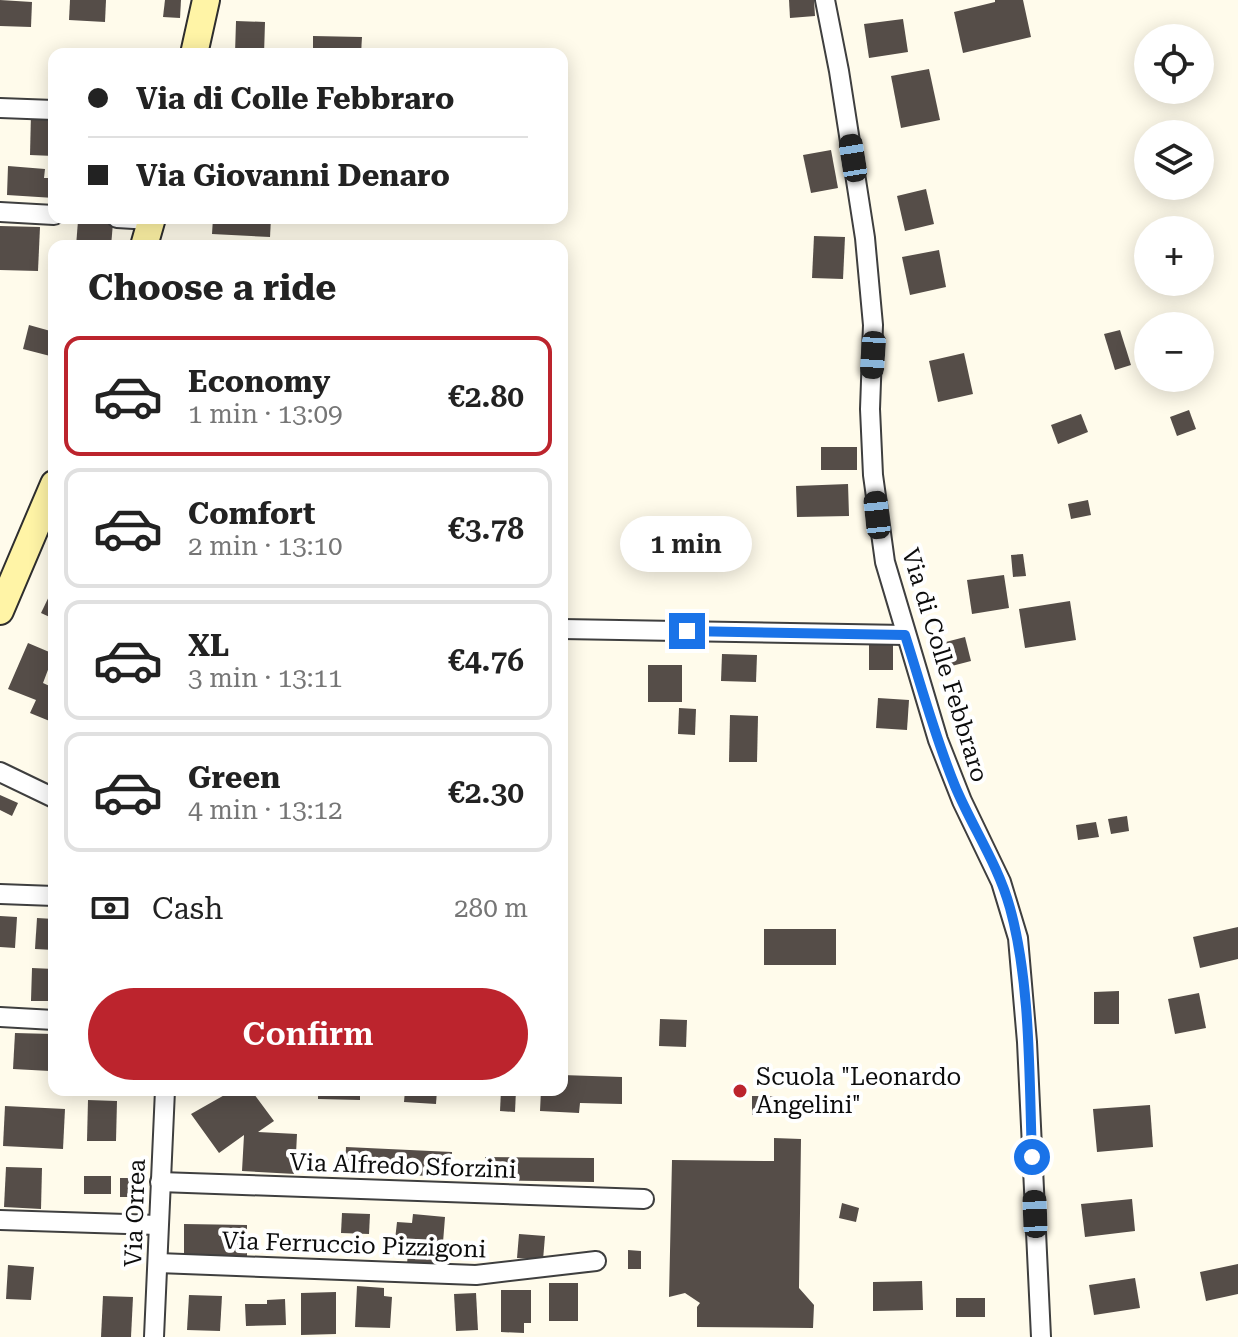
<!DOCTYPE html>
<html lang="en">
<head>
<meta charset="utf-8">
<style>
  body { margin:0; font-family:"Roboto Serif",serif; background:#f6f6f6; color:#222; height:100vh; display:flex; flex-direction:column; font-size:30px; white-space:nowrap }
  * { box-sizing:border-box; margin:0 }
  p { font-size:26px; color:#767676 }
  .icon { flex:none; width:44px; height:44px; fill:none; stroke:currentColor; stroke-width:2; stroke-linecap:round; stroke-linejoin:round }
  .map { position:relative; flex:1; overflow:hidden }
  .panel { position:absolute; left:48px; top:240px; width:520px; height:856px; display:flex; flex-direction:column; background:#fff; border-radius:16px; box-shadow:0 4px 20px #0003 }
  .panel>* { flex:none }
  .hud { position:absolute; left:48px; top:48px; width:520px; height:176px; border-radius:16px; box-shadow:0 4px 20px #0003; display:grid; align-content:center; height:176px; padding:0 40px; background:#fff }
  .fabs { position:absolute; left:1134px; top:24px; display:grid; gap:16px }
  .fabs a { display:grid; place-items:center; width:80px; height:80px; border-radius:50%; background:#fff; box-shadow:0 4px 20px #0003; font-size:40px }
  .end { position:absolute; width:36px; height:36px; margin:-18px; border:10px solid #1a73e8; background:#fff; box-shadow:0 0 0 4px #fff }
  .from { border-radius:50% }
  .bubble { position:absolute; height:56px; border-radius:28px; background:#fff; box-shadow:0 4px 20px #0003; font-size:26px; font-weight:600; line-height:56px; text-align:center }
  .car { position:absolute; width:24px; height:48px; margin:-24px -12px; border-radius:10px; box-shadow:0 0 6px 2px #0007; background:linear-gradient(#222 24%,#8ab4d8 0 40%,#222 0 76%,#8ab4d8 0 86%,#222 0) }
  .hud b { display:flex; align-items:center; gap:28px; height:76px; font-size:30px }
  .hud b+b { border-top:2px solid #e0e0e0 }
  .hud i { width:20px; height:20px; background:#222 }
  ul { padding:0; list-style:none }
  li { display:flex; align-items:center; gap:24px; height:120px; margin:0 16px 12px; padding:0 24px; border:4px solid #e0e0e0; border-radius:16px }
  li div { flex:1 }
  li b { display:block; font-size:30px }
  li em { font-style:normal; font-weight:600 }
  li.current { border-color:#bc242d }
  li>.icon { width:72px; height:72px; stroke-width:1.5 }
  h2 { padding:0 40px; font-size:36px; line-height:96px }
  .pay { display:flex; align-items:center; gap:20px; height:88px; padding:0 40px; font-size:30px }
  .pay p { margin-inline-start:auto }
  .action { display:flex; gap:16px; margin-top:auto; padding:16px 40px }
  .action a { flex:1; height:92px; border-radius:48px; background:#bc242d; color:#fff; font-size:32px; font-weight:600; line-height:92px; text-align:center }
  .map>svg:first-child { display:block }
  .building { fill:#554d48 }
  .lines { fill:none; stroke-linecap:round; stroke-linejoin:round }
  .street-casing { stroke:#3f3f3f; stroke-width:22 }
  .secondary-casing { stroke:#2e2e2e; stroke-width:30 }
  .street { stroke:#fff; stroke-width:18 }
  .secondary { stroke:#fff4a6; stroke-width:26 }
  .route { stroke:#1a73e8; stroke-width:10 }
  .poi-dot { fill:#bc242d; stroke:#fff; stroke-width:3 }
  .labels { text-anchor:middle; stroke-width:8; stroke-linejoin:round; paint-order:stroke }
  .street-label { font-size:24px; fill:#0c0c0c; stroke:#fff }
  .poi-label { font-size:24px; fill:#0c0c0c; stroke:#fff; text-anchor:start }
</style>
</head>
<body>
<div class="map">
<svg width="1238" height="1337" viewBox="0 0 1238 1337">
  <rect width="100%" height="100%" fill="#fffbeb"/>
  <g class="building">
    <path d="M 0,0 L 32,2 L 31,27 L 0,26 Z"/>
    <path d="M 70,0 L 106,0 L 105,22 L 69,20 Z"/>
    <path d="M 165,0 L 181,0 L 180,18 L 163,17 Z"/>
    <path d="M 789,0 L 814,0 L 815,16 L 790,18 Z"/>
    <path d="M 995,0 L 1023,0 L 1031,37 L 963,53 L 954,12 L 995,2 Z"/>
    <path d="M 903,19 L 908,52 L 869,58 L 864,24 Z"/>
    <path d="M 236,21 L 265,22 L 264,54 L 235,54 Z"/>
    <path d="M 313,36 L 362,37 L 361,54 L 313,54 Z"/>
    <path d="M 929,69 L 940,120 L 901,128 L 891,76 Z"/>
    <path d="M 31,113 L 54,114 L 54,156 L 30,155 Z"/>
    <path d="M 831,150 L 838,188 L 811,193 L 803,155 Z"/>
    <path d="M 8,166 L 45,169 L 44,178 L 54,178 L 54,198 L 7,195 Z"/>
    <path d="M 926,189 L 934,224 L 905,231 L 897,196 Z"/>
    <path d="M 213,218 L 271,218 L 270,237 L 212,234 Z"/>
    <path d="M 78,221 L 113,223 L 111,246 L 76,246 Z"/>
    <path d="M 0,226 L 40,227 L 38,271 L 0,270 Z"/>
    <path d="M 814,236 L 845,237 L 843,279 L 812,278 Z"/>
    <path d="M 939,250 L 946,287 L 910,295 L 902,257 Z"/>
    <path d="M 29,325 L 54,332 L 54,357 L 23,349 Z"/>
    <path d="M 1120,330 L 1131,365 L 1115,370 L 1104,334 Z"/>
    <path d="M 964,353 L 973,394 L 938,402 L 929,361 Z"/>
    <path d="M 1189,410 L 1196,429 L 1177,436 L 1170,417 Z"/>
    <path d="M 1081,414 L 1088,432 L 1058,444 L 1051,425 Z"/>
    <rect x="821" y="447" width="36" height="23"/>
    <path d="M 848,484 L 849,516 L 797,517 L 796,486 Z"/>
    <path d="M 1088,500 L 1091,515 L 1071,519 L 1068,504 Z"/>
    <path d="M 1023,554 L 1026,576 L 1013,577 L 1011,555 Z"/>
    <path d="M 1004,575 L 1009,608 L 972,614 L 967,580 Z"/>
    <path d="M 54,586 L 54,619 L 41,613 Z"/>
    <path d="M 1070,601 L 1076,640 L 1025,648 L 1019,609 Z"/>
    <path d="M 965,637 L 971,661 L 944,668 L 938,644 Z"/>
    <path d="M 28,643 L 54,654 L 43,683 L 54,688 L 52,722 L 30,713 L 36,700 L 8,689 Z"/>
    <rect x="869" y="644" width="24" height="26"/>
    <path d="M 722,654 L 757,655 L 756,682 L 721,681 Z"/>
    <rect x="648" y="665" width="34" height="37"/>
    <path d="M 878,698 L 909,700 L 907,730 L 876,728 Z"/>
    <path d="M 679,708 L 696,709 L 695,735 L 678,734 Z"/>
    <path d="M 730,715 L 758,716 L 757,762 L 729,762 Z"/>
    <path d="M 0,795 L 18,803 L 12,816 L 0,810 Z"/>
    <path d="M 1127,816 L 1129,831 L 1111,834 L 1108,819 Z"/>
    <path d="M 1096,822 L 1099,837 L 1078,840 L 1076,825 Z"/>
    <rect x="48" y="845" width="6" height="30"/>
    <path d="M 0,916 L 17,917 L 15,948 L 0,947 Z"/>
    <path d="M 37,918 L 54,919 L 54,950 L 35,949 Z"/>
    <path d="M 1238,927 L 1238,959 L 1200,968 L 1193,937 Z"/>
    <rect x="764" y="929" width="72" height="36"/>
    <path d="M 32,968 L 54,969 L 54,1001 L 31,1001 Z"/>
    <path d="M 1119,991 L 1119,1024 L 1094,1024 L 1094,992 Z"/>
    <path d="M 1199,993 L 1206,1028 L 1175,1034 L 1168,999 Z"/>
    <path d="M 660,1019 L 687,1020 L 686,1047 L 659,1046 Z"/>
    <path d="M 15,1033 L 52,1034 L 50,1071 L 13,1069 Z"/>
    <path d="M 562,1075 L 622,1077 L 622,1104 L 580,1103 L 579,1113 L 540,1111 L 541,1090 L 562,1090 Z"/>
    <path d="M 225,1090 L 251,1090 L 274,1121 L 258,1132 L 297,1134 L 295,1174 L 242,1171 L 244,1135 L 219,1153 L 191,1114 L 228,1093 Z"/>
    <path d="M 318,1090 L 360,1090 L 360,1100 L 318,1099 Z"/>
    <path d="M 405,1090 L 437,1090 L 436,1104 L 404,1102 Z"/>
    <path d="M 501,1090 L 516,1090 L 515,1112 L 500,1111 Z"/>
    <rect x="752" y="1096" width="22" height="19"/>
    <path d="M 88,1100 L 117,1101 L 116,1141 L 87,1141 Z"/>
    <path d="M 1150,1105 L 1153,1147 L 1097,1152 L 1093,1109 Z"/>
    <path d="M 5,1106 L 65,1109 L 63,1149 L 3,1146 Z"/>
    <path d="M 774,1138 L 801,1139 L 799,1288 L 814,1305 L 813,1328 L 697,1327 L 697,1307 L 700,1303 L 685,1293 L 669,1297 L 672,1160 L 774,1161 Z"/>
    <path d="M 346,1147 L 452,1152 L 450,1177 L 345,1172 Z"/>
    <path d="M 485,1157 L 594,1158 L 594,1182 L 485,1180 Z"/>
    <path d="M 6,1167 L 42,1168 L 41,1209 L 4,1207 Z"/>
    <rect x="84" y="1176" width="27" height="18"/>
    <rect x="120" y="1178" width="23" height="19"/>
    <path d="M 1132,1199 L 1135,1231 L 1085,1237 L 1081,1204 Z"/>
    <path d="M 842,1203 L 859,1208 L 856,1222 L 839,1218 Z"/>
    <path d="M 342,1213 L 370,1214 L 369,1234 L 341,1233 Z"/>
    <path d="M 413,1214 L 445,1217 L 441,1268 L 407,1264 L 409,1241 L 395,1240 L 397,1222 L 412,1223 Z"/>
    <path d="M 184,1224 L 247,1225 L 247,1257 L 184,1256 Z"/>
    <path d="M 519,1234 L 545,1236 L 543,1260 L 517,1258 Z"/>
    <path d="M 628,1250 L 641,1251 L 641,1269 L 628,1269 Z"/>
    <path d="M 1238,1264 L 1238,1294 L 1206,1301 L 1200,1272 Z"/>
    <path d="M 8,1265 L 34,1267 L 31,1300 L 6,1299 Z"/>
    <path d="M 1135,1278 L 1140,1308 L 1094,1315 L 1089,1285 Z"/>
    <path d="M 922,1281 L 923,1310 L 873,1311 L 873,1282 Z"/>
    <rect x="549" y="1283" width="29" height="38"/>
    <path d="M 357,1286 L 384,1288 L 384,1296 L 392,1297 L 390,1328 L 355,1327 Z"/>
    <path d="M 501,1290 L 531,1290 L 531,1323 L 524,1323 L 524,1333 L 501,1332 Z"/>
    <path d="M 336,1292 L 336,1334 L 301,1335 L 301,1293 Z"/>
    <path d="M 476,1293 L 478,1330 L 456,1331 L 454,1294 Z"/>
    <path d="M 189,1295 L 222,1296 L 220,1331 L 187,1330 Z"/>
    <path d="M 103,1296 L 133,1297 L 131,1337 L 101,1337 Z"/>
    <rect x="956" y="1298" width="29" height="19"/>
    <path d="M 285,1299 L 286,1325 L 246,1326 L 245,1304 L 267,1304 L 267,1300 Z"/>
  </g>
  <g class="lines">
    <g class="street-casing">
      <g id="street">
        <path d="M 825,0 L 839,71 L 865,238 L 873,325 L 870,409 L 873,475 L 885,562 L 938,740 L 962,801 L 1001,882 L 1018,938 L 1027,1042 L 1041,1337"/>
        <path d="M 0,108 L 54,110"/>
        <path d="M 0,212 L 54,215"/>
        <path d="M 117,218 L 151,220"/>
        <path d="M 562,629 L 905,635"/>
        <path d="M 0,772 L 54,798"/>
        <path d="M 0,894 L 54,896"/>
        <path d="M 0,1017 L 54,1020"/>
        <path d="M 160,1182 L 644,1199"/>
        <path d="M 0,1220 L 158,1225"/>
        <path d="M 158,1263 L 476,1275 L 596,1261"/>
        <path d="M 154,1337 L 165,1090"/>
      </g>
    </g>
    <g class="secondary-casing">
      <g id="secondary">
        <path d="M 194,54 L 206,0"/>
        <path d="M 144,246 L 152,218"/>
        <path d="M 0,611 L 54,484"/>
      </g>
    </g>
    <use href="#street" class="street"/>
    <use href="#secondary" class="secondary"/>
  </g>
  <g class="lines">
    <path class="route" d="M 687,631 L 905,635 C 921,685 935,737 955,786 C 972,827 998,864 1010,908 C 1031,984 1029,1078 1032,1157"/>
  </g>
  <circle class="poi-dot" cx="740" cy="1091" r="8"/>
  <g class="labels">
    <g class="street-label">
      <text transform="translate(945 665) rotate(73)" y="8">Via di Colle Febbraro</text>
      <text transform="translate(403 1166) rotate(2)" y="8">Via Alfredo Sforzini</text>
      <text transform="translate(135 1213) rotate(-88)" y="8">Via Orrea</text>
      <text transform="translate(354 1245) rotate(2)" y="8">Via Ferruccio Pizzigoni</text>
    </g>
    <g class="poi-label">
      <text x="756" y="1085">Scuola "Leonardo<tspan x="756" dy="28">Angelini"</tspan></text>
    </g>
  </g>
</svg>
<div class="fabs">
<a><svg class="icon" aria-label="locate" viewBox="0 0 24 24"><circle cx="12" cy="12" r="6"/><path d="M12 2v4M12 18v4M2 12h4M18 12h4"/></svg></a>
<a><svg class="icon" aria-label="layers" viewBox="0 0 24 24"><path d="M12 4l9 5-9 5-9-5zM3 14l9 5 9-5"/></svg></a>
<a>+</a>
<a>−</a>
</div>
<i class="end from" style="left:1032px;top:1157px"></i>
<i class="end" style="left:687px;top:631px"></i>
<div class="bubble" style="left:620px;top:516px;width:132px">1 min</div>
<i class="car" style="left:853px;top:158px;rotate:351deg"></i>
<i class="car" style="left:873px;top:355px;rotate:184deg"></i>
<i class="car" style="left:877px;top:515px;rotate:354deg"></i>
<i class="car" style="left:1035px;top:1214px;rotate:358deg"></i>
<div class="hud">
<b><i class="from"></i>Via di Colle Febbraro</b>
<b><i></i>Via Giovanni Denaro</b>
</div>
<section class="panel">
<h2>Choose a ride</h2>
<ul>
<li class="current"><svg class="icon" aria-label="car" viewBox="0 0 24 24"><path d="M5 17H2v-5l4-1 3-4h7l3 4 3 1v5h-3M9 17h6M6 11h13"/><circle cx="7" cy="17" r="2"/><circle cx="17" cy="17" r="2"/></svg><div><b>Economy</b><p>1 min · 13:09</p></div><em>€2.80</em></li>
<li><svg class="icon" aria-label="car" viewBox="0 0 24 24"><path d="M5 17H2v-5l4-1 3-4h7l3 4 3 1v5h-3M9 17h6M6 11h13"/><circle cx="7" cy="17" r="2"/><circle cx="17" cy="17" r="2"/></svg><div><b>Comfort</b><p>2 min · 13:10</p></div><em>€3.78</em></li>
<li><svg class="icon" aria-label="car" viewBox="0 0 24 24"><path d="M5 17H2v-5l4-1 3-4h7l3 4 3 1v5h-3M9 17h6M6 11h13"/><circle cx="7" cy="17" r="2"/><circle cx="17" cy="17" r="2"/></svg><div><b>XL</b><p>3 min · 13:11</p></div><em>€4.76</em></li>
<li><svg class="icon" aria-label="car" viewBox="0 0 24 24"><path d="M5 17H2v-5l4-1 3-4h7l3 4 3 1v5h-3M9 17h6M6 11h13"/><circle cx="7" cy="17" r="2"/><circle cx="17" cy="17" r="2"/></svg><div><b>Green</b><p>4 min · 13:12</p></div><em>€2.30</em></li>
</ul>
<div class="pay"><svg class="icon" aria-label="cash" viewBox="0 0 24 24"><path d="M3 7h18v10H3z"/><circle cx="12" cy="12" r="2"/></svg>Cash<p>280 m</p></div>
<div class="action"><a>Confirm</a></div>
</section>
</div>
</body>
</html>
